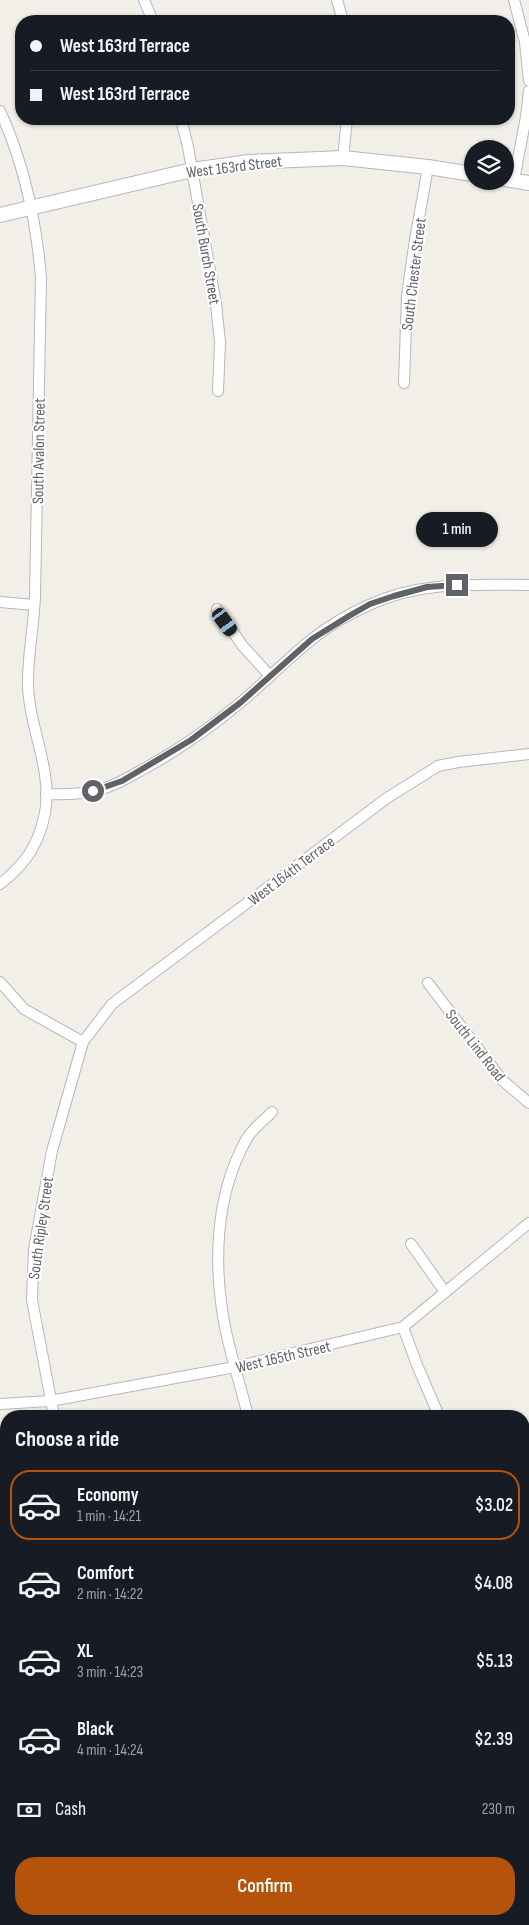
<!DOCTYPE html>
<html lang="en">
<head>
<meta charset="utf-8">
<style>
  body { margin:0; font-family:"Sofia Sans Condensed",sans-serif; background:#20242c; color:#f1f3f6; height:100vh; display:flex; flex-direction:column; font-size:19px; white-space:nowrap }
  * { box-sizing:border-box; margin:0 }
  p { font-size:16px; color:#9ea1a6 }
  .icon { flex:none; width:28px; height:28px; fill:none; stroke:currentColor; stroke-width:2; stroke-linecap:round; stroke-linejoin:round }
  .map { position:relative; flex:1; overflow:hidden }
  .panel { position:absolute; left:0px; top:1410px; width:530px; height:515px; display:flex; flex-direction:column; background:#171b24; border-radius:20px 20px 0 0; box-shadow:0 1px 4px #0004 }
  .panel>* { flex:none }
  .guide { position:absolute; left:15px; top:15px; width:500px; height:110px; border-radius:20px; box-shadow:0 1px 4px #0004; display:grid; align-content:center; height:110px; padding:0 15px; background:#171b24 }
  .buttons { position:absolute; left:464px; top:140px; display:grid; gap:10px }
  .buttons a { display:grid; place-items:center; width:50px; height:50px; border-radius:50%; background:#171b24; box-shadow:0 1px 4px #0004; font-size:25px }
  .end { position:absolute; width:22px; height:22px; margin:-11px; border:6px solid #5f6368; background:#fff; box-shadow:0 0 0 2px #fff }
  .from { border-radius:50% }
  .bubble { position:absolute; height:35px; border-radius:18px; background:#171b24; box-shadow:0 1px 4px #0004; font-size:16px; font-weight:600; line-height:35px; text-align:center }
  .car { position:absolute; width:15px; height:30px; margin:-15px -8px; border-radius:6px; box-shadow:0 0 4px 1px #0007; background:linear-gradient(#222 24%,#8ab4d8 0 40%,#222 0 76%,#8ab4d8 0 86%,#222 0) }
  .guide b { display:flex; align-items:center; gap:18px; height:48px; font-size:19px }
  .guide b+b { border-top:1px solid #363941 }
  .guide i { width:12px; height:12px; background:#f1f3f6 }
  ul { padding:0; list-style:none }
  li { display:flex; align-items:center; gap:15px; height:70px; margin:0 10px 8px; padding:0 5px; border:2px solid transparent; border-radius:20px }
  li div { flex:1 }
  li b { display:block; font-size:19px }
  li em { font-style:normal; font-weight:600 }
  li.current { border-color:#b45309 }
  li>.icon { width:45px; height:45px; stroke-width:1.5 }
  h2 { padding:0 15px; font-size:22px; line-height:60px }
  .pay { display:flex; align-items:center; gap:12px; height:55px; padding:0 15px; font-size:19px }
  .pay p { margin-inline-start:auto }
  .action { display:flex; gap:10px; margin-top:auto; padding:10px 15px }
  .action a { flex:1; height:58px; border-radius:20px; background:#b45309; color:#fff; font-size:20px; font-weight:600; line-height:58px; text-align:center }
  .map>svg:first-child { display:block }
  .lines { fill:none; stroke-linecap:round; stroke-linejoin:round }
  .minor-casing { stroke:#b5b8bc; stroke-width:12 }
  .tertiary-casing { stroke:#b5b8bc; stroke-width:16 }
  .minor { stroke:#fff; stroke-width:10 }
  .tertiary { stroke:#fff; stroke-width:14 }
  .route { stroke:#5f6368; stroke-width:6 }
  .labels { text-anchor:middle; stroke-width:4; stroke-linejoin:round; paint-order:stroke }
  .street-label { font-size:16px; fill:#5f6368; stroke:#fff }
</style>
</head>
<body>
<div class="map">
<svg width="529" height="1925" viewBox="0 0 529 1925">
  <rect width="100%" height="100%" fill="#f1efe8"/>
  <g class="lines">
    <g class="minor-casing">
      <g id="minor">
        <path d="M 144,0 L 153,21"/>
        <path d="M 337,0 L 343,21"/>
        <path d="M 514,0 L 525,42 L 529,81"/>
        <path d="M 0,111 C 24,163 36,220 41,277 C 39,384 37,490 35,596 C 34,625 28,653 28,682 C 28,726 53,769 45,813 C 39,844 25,865 0,884"/>
        <path d="M 181,119 L 188,147 L 216,304 L 220,342 L 218,391"/>
        <path d="M 343,158 L 347,119"/>
        <path d="M 514,180 L 526,117 L 529,91"/>
        <path d="M 404,383 L 407,296 L 414,246 L 428,167"/>
        <path d="M 0,602 L 34,605"/>
        <path d="M 217,609 L 242,645 L 270,676"/>
        <path d="M 46,794 C 65,795 84,794 102,789 C 116,785 128,778 140,771 C 175,752 209,729 240,703 C 264,683 286,660 311,640 C 328,626 349,614 369,605 C 420,581 474,585 529,585"/>
        <path d="M 0,982 L 24,1009 L 83,1042"/>
        <path d="M 428,983 L 502,1080 L 529,1103"/>
        <path d="M 411,1244 L 445,1292"/>
        <path d="M 403,1327 L 417,1365 L 439,1416"/>
        <path d="M 0,1404 L 50,1401 L 235,1367 L 403,1327 L 529,1223"/>
        <path d="M 54,1416 L 32,1300 L 34,1249 L 52,1151 L 83,1042 L 112,1004 L 387,798 L 438,766 L 458,762 L 529,754"/>
        <path d="M 248,1416 C 241,1387 231,1357 225,1327 C 213,1265 215,1196 246,1140 C 251,1130 263,1121 272,1112"/>
        <path d="M 524,1528 L 529,1527"/>
        <path d="M 0,1674 L 6,1674"/>
        <path d="M 0,1813 L 6,1816"/>
        <path d="M 524,1857 L 529,1860"/>
        <path d="M 309,1925 L 310,1919"/>
      </g>
    </g>
    <g class="tertiary-casing">
      <g id="tertiary">
        <path d="M 505,179 L 529,183"/>
        <path d="M 0,215 L 192,170 L 249,162 L 343,158 L 428,167 L 472,174"/>
      </g>
    </g>
    <use href="#minor" class="minor"/>
    <use href="#tertiary" class="tertiary"/>
  </g>
  <g class="lines">
    <path class="route" d="M 93,791 L 122,781 L 191,740 L 240,703 L 312,639 L 349,616 L 370,604 L 394,596 L 427,587 L 457,585"/>
  </g>
  <g class="labels">
    <g class="street-label">
      <text transform="translate(234 166) rotate(-7)" y="6">West 163rd Street</text>
      <text transform="translate(207 254) rotate(80)" y="6">South Burch Street</text>
      <text transform="translate(413 274) rotate(-83)" y="6">South Chester Street</text>
      <text transform="translate(38 451) rotate(-89)" y="6">South Avalon Street</text>
      <text transform="translate(291 870) rotate(-37)" y="6">West 164th Terrace</text>
      <text transform="translate(476 1045) rotate(52)" y="6">South Lind Road</text>
      <text transform="translate(40 1228) rotate(-82)" y="6">South Ripley Street</text>
      <text transform="translate(283 1356) rotate(-13)" y="6">West 165th Street</text>
    </g>
  </g>
</svg>
<div class="buttons">
<a><svg class="icon" aria-label="layers" viewBox="0 0 24 24"><path d="M12 4l9 5-9 5-9-5zM3 14l9 5 9-5"/></svg></a>
</div>
<i class="end from" style="left:93px;top:791px"></i>
<i class="end" style="left:457px;top:585px"></i>
<div class="bubble" style="left:416px;top:512px;width:82px">1 min</div>
<i class="car" style="left:225px;top:622px;rotate:144deg"></i>
<div class="guide">
<b><i class="from"></i>West 163rd Terrace</b>
<b><i></i>West 163rd Terrace</b>
</div>
<section class="panel">
<h2>Choose a ride</h2>
<ul>
<li class="current"><svg class="icon" aria-label="car" viewBox="0 0 24 24"><path d="M5 17H2v-5l4-1 3-4h7l3 4 3 1v5h-3M9 17h6M6 11h13"/><circle cx="7" cy="17" r="2"/><circle cx="17" cy="17" r="2"/></svg><div><b>Economy</b><p>1 min · 14:21</p></div><em>$3.02</em></li>
<li><svg class="icon" aria-label="car" viewBox="0 0 24 24"><path d="M5 17H2v-5l4-1 3-4h7l3 4 3 1v5h-3M9 17h6M6 11h13"/><circle cx="7" cy="17" r="2"/><circle cx="17" cy="17" r="2"/></svg><div><b>Comfort</b><p>2 min · 14:22</p></div><em>$4.08</em></li>
<li><svg class="icon" aria-label="car" viewBox="0 0 24 24"><path d="M5 17H2v-5l4-1 3-4h7l3 4 3 1v5h-3M9 17h6M6 11h13"/><circle cx="7" cy="17" r="2"/><circle cx="17" cy="17" r="2"/></svg><div><b>XL</b><p>3 min · 14:23</p></div><em>$5.13</em></li>
<li><svg class="icon" aria-label="car" viewBox="0 0 24 24"><path d="M5 17H2v-5l4-1 3-4h7l3 4 3 1v5h-3M9 17h6M6 11h13"/><circle cx="7" cy="17" r="2"/><circle cx="17" cy="17" r="2"/></svg><div><b>Black</b><p>4 min · 14:24</p></div><em>$2.39</em></li>
</ul>
<div class="pay"><svg class="icon" aria-label="cash" viewBox="0 0 24 24"><path d="M3 7h18v10H3z"/><circle cx="12" cy="12" r="2"/></svg>Cash<p>230 m</p></div>
<div class="action"><a>Confirm</a></div>
</section>
</div>
</body>
</html>
